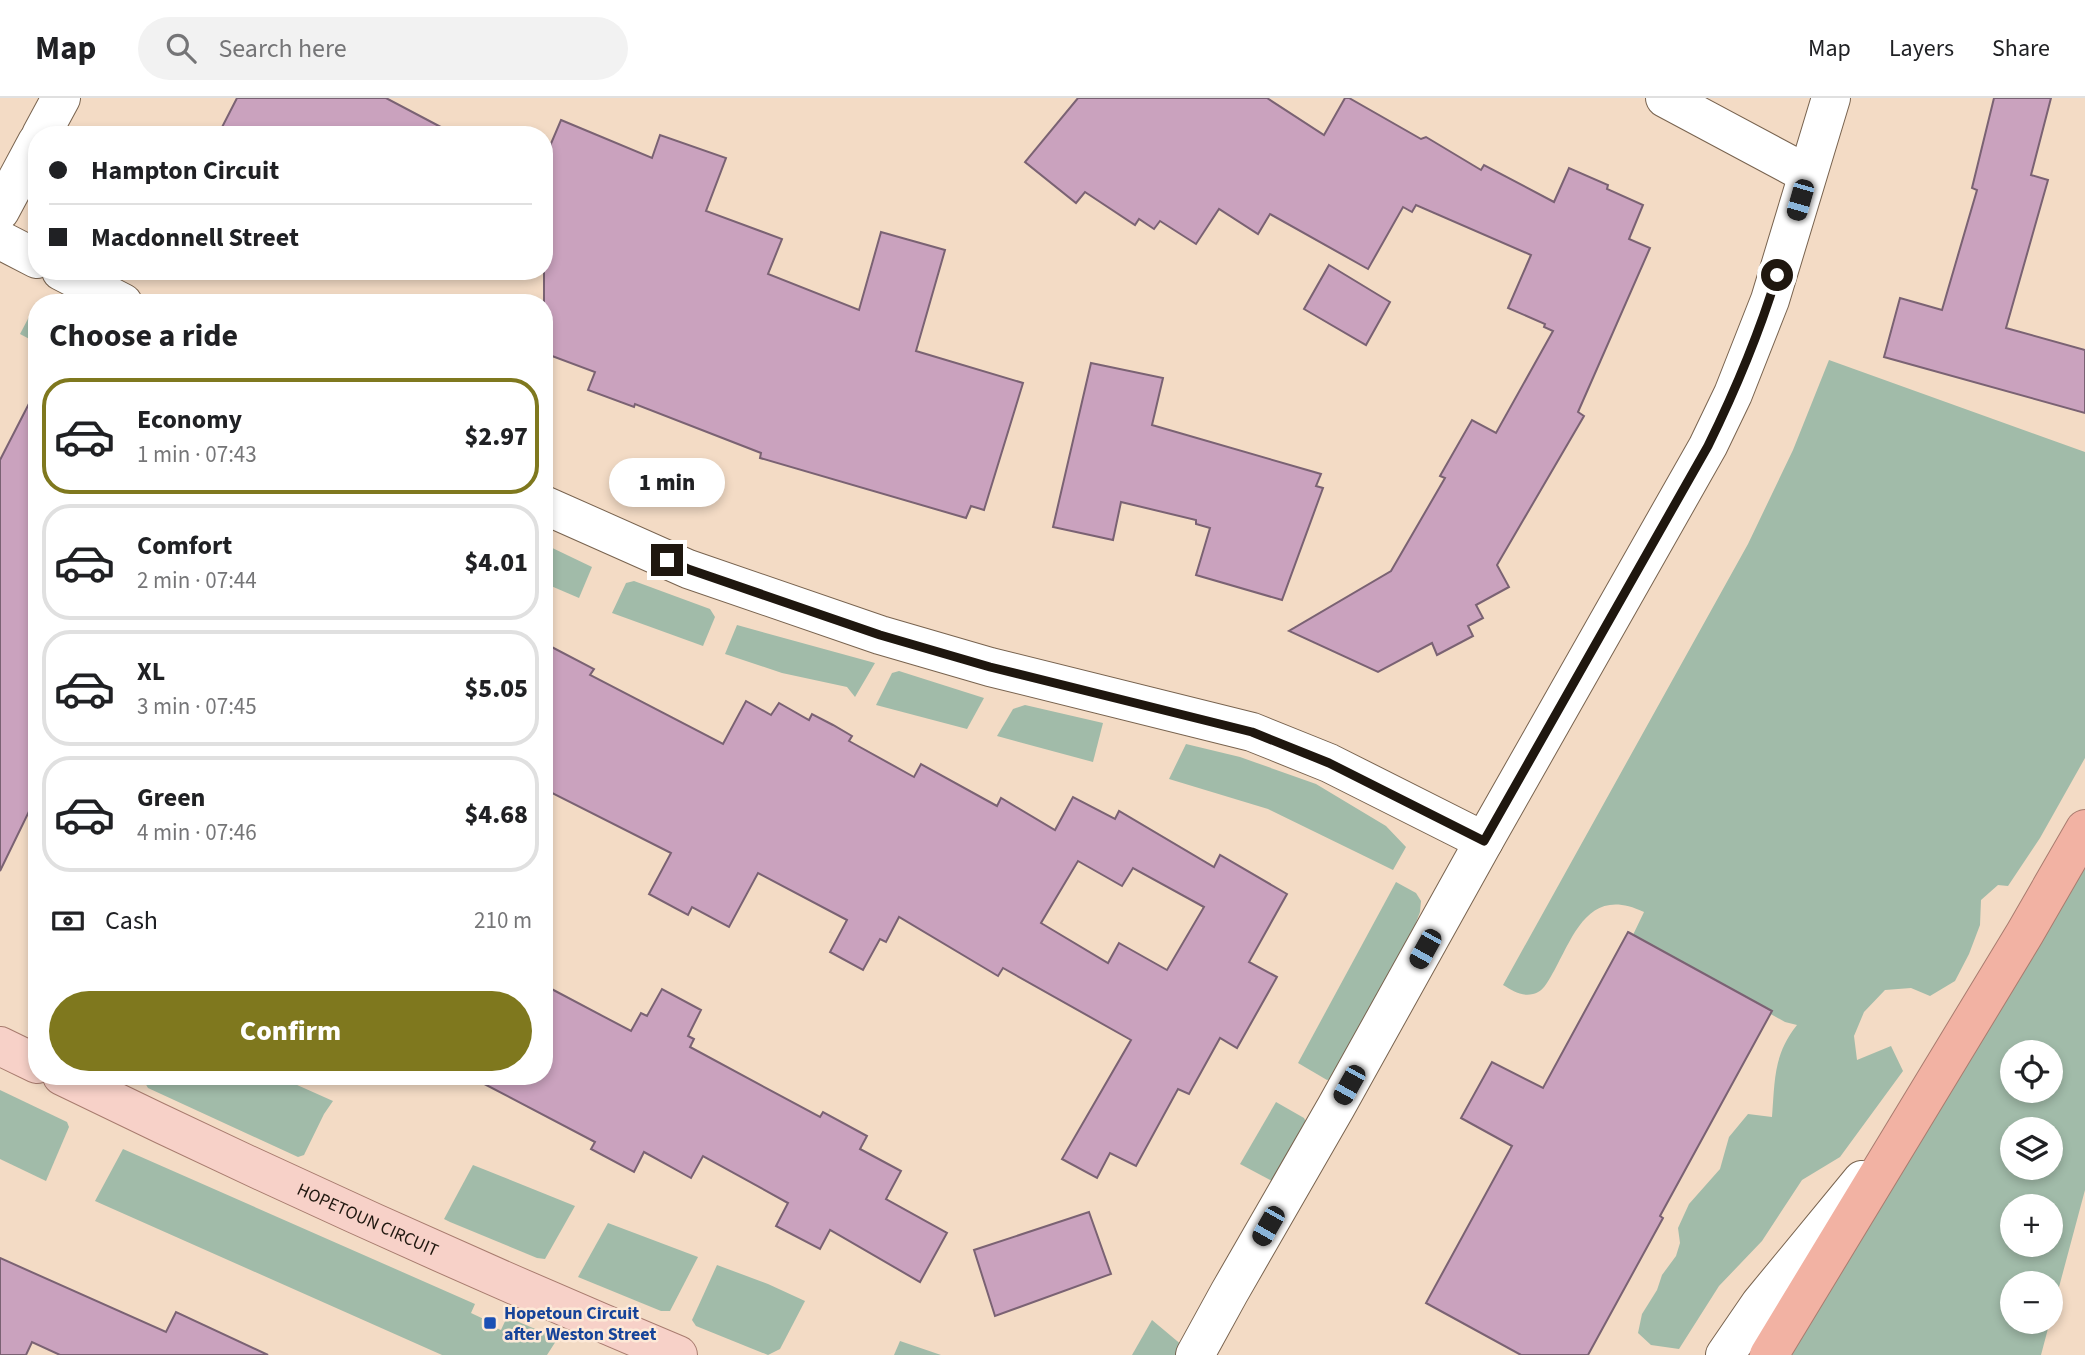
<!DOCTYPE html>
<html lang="en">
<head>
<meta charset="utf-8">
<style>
  body { margin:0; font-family:"Source Sans 3",sans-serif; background:#f2f2f2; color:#202124; height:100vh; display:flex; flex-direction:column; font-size:26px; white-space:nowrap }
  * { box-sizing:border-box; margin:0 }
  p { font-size:23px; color:#757577 }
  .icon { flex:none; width:38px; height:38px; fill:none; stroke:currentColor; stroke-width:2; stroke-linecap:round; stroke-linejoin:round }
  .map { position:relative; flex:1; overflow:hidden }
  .details { position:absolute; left:28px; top:196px; width:525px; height:791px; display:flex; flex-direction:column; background:#fff; border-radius:28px; box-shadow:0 4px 10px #0003 }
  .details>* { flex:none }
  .banner { position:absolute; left:28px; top:28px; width:525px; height:154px; border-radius:28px; box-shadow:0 4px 10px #0003; display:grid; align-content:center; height:154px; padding:0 21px; background:#fff }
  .buttons { position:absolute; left:2000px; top:942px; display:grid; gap:14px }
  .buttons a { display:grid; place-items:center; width:63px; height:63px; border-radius:50%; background:#fff; box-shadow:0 4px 10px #0003; font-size:35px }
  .end { position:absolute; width:32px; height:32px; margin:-16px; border:9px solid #1f170f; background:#fff; box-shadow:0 0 0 4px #fff }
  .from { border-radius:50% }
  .bubble { position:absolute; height:49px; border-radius:24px; background:#fff; box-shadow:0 4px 10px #0003; font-size:23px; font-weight:800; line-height:49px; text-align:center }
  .car { position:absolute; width:21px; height:42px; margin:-21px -10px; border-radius:9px; box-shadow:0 0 5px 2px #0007; background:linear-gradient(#222 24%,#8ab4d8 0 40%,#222 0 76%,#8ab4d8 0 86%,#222 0) }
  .banner b { display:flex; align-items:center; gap:24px; height:66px; font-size:26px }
  .banner b+b { border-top:2px solid #e0e0e0 }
  .banner i { width:18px; height:18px; background:#202124 }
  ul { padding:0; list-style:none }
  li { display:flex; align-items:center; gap:21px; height:116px; margin:0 14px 10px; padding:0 7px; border:4px solid #e0e0e0; border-radius:28px }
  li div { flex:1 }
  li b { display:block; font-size:26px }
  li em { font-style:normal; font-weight:800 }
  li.on { border-color:#7f781e }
  li>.icon { width:63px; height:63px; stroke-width:1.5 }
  h2 { padding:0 21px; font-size:32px; line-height:84px }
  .pay { display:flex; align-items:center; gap:18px; height:77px; padding:0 21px; font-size:26px }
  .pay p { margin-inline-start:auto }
  .action { display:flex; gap:14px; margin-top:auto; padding:14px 21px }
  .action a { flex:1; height:80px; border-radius:42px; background:#7f781e; color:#fff; font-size:28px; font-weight:800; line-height:80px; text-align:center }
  header { display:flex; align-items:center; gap:42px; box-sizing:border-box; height:98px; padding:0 35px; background:#fff; border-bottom:2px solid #e0e0e0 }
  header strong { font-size:33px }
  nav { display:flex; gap:38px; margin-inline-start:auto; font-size:24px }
  .search { width:490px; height:63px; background:#f2f2f2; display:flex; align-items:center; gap:18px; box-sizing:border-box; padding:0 24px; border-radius:38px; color:#757577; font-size:26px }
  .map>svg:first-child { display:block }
  .green { fill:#a1bba9; fill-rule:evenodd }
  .building { fill:#caa2be; stroke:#7a6273; stroke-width:2; fill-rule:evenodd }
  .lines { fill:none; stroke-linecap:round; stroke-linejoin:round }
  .minor-casing { stroke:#78634f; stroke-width:40 }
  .major-casing { stroke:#a87c6f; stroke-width:40 }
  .highway-casing { stroke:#a87c6f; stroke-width:40 }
  .minor { stroke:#fff; stroke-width:38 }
  .major { stroke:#f7d1c8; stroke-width:38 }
  .highway { stroke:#f2b2a3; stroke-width:38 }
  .route { stroke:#1f170f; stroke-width:9 }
  .transit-dot { fill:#1a4fb4; stroke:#fde9d7; stroke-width:2.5 }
  .labels { text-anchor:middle; stroke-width:5; stroke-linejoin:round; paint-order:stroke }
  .street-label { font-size:18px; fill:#1f170f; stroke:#fde9d7 }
  .transit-label { font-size:18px; font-weight:bold; fill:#164399; stroke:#fde9d7; text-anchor:start }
</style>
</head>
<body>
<header>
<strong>Map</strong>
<div class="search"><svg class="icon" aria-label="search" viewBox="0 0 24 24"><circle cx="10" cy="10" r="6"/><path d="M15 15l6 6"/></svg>Search here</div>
<nav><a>Map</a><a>Layers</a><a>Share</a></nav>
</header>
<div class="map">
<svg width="2085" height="1257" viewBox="0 0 2085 1257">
  <rect width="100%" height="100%" fill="#f3dbc5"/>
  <g class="green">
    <path d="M 37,210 L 37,245 L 20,236 L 30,217 Z"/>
    <path d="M 1829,262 L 2085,354 L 2085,660 L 2040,740 L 2008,788 L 1998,787 L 1981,802 L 1980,827 L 1969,856 L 1955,883 L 1930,898 L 1911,890 L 1885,892 L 1864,914 L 1854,938 L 1857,962 L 1891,948 L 1903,973 L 1840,1059 L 1802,1082 L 1762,1143 L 1719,1188 L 1679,1251 L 1651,1247 L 1638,1235 L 1642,1216 L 1657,1192 L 1662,1177 L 1676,1158 L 1680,1145 L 1678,1130 L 1689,1106 L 1720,1071 L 1729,1039 L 1748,1016 L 1772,1019 C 1775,983 1773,957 1797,927 L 1785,924 L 1632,839 L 1644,814 C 1590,788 1575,834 1554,873 C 1549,881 1544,894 1533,896 C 1521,899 1512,892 1503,887 L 1748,446 L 1793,352 Z"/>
    <path d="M 544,446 L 592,469 L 579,500 L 544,485 Z"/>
    <path d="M 634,483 L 710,511 L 715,519 L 703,548 L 612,515 L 626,485 Z"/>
    <path d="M 737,527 L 875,565 L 855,599 L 847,589 L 782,575 L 725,556 Z"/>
    <path d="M 899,573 L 984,600 L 967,631 L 876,607 L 892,575 Z"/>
    <path d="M 1025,607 L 1103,625 L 1093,664 L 997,638 L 1013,611 Z"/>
    <path d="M 1186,646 L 1240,659 L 1316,686 L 1386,728 L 1406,749 L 1393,772 L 1268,711 L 1169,681 Z"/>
    <path d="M 2085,756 L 2085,1092 L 2051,1219 L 2051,1185 L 2012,1185 L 2012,1223 L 2050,1223 L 2041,1257 L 1791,1257 ZM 2012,954 L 2051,954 L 2051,992 L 2012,992 ZM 2012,1031 L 2051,1031 L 2051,1069 L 2012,1069 ZM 2012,1108 L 2051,1108 L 2051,1146 L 2012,1146 Z"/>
    <path d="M 1396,784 L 1416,795 L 1421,803 L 1420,814 L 1410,840 L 1331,981 L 1327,982 L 1298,965 Z"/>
    <path d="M 148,978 L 277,978 L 333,1003 L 324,1016 L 304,1057 L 298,1059 L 148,990 L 145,985 Z"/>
    <path d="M 0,992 L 67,1024 L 69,1029 L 46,1083 L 0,1061 Z"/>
    <path d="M 1276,1004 L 1304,1020 L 1307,1026 L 1274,1084 L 1240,1066 Z"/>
    <path d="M 123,1051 L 475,1206 L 471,1215 L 488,1223 L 487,1226 L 501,1232 L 507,1219 L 552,1238 L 556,1243 L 547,1257 L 442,1257 L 95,1103 Z"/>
    <path d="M 473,1067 L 575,1108 L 545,1161 L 537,1160 L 450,1124 L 444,1121 Z"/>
    <path d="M 608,1125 L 698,1159 L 670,1213 L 661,1213 L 578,1179 Z"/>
    <path d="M 717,1167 L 768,1186 L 805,1203 L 780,1251 L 768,1257 L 696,1228 L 692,1222 Z"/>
    <path d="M 1152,1222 L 1183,1248 L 1178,1257 L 1132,1257 Z"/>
    <path d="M 900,1243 L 941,1257 L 894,1257 Z"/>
  </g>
  <g class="building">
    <path d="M 237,0 L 386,0 L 456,37 L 218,37 Z"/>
    <path d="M 1078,0 L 1267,0 L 1324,37 L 1345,0 L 1349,0 L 1421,41 L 1426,39 L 1481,72 L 1484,67 L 1554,104 L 1569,70 L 1608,87 L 1607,91 L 1643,107 L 1629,141 L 1650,150 L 1578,314 L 1584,318 L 1497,467 L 1509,489 L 1476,507 L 1483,520 L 1468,528 L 1473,538 L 1437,557 L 1432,545 L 1378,574 L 1289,533 L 1391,473 L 1445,380 L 1440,378 L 1472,322 L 1496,335 L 1553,233 L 1544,229 L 1545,226 L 1508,210 L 1531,157 L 1416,107 L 1412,114 L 1403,109 L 1368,171 L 1270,116 L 1258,136 L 1219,111 L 1196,146 L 1160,123 L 1154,131 L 1139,121 L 1135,127 L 1085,94 L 1076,105 L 1025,64 Z"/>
    <path d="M 1994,0 L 2051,0 L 2031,77 L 2048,82 L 2006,230 L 2085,252 L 2085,315 L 1884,259 L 1900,200 L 1942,212 L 1977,92 L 1972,90 Z"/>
    <path d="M 561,22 L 652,60 L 660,37 L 726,60 L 706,113 L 782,141 L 768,176 L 859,212 L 881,134 L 945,152 L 916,253 L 1023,285 L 984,412 L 971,408 L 966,420 L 760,360 L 761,355 L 635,306 L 634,309 L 588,292 L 595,274 L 544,255 L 544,62 Z"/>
    <path d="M 1329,167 L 1390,204 L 1366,247 L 1304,211 Z"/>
    <path d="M 1091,265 L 1163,280 L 1152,327 L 1321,376 L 1316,388 L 1323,390 L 1282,502 L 1196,477 L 1210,430 L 1196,426 L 1196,422 L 1121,404 L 1113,442 L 1053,429 Z"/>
    <path d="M 37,290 L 37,697 L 0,773 L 0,362 Z"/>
    <path d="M 544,545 L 594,571 L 590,577 L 723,646 L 746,603 L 771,617 L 779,605 L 809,622 L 812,616 L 833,627 L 852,638 L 849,643 L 914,679 L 921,666 L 997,708 L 1001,700 L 1055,732 L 1073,699 L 1115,721 L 1119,713 L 1214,769 L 1220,757 L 1287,796 L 1249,864 L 1277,879 L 1237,950 L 1220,940 L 1189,996 L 1178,991 L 1136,1068 L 1110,1055 L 1097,1080 L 1062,1061 L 1131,942 L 1003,870 L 998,878 L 899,819 L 886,844 L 880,841 L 863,872 L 830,854 L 847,822 L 758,775 L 729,829 L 692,809 L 688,817 L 649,796 L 671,755 L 544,691 ZM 1078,763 L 1122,788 L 1133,770 L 1204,809 L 1167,872 L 1119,845 L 1108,865 L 1041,825 Z"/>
    <path d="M 1628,834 L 1772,913 L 1660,1118 L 1663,1120 L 1588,1257 L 1521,1257 L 1426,1205 L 1512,1048 L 1461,1020 L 1492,964 L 1543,990 Z"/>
    <path d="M 544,887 L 631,933 L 641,915 L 647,918 L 662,891 L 701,912 L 688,938 L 694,941 L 690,949 L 820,1019 L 823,1014 L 867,1038 L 860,1051 L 901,1073 L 886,1101 L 947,1135 L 920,1184 L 830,1132 L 820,1151 L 776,1128 L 788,1105 L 703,1058 L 691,1080 L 644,1054 L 634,1074 L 591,1051 L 595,1044 L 469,978 L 544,978 Z"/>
    <path d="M 1089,1114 L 1111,1176 L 995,1218 L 974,1152 Z"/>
    <path d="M 0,1160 L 166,1234 L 176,1214 L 268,1257 L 60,1257 L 32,1244 L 26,1257 L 0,1257 Z"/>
  </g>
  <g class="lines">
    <g class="minor-casing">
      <g id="minor">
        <path d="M 1665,0 L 1807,76"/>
        <path d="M 41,37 L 61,0"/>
        <path d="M 0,113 L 37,44"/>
        <path d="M 0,142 L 37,161"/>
        <path d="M 61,173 L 123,205"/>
        <path d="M 544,407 L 688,471 L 880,537 L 990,569 L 1252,634 L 1329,665 L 1484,743"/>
        <path d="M 1195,1257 L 1229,1195 L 1336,1009 L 1484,743 L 1708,348 L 1733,296 L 1770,202 L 1831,0"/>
        <path d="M 1725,1257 L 1760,1206 L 1862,1082"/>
      </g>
    </g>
    <g class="major-casing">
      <g id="major">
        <path d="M 0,948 L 37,966"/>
        <path id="s1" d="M 62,978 C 265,1077 470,1170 678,1257"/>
      </g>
    </g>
    <g class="highway-casing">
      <path id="highway" d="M 1769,1257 L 2025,835 L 2085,731"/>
    </g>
    <use href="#minor" class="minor"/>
    <use href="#major" class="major"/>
    <use href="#highway" class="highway"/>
  </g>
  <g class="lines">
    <path class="route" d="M 667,462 L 688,471 L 880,537 L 990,569 L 1252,634 L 1329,665 L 1484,743 L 1708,348 C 1735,293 1759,236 1777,177"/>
  </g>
  <rect class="transit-dot" x="483" y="1218" width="14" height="14" rx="3.5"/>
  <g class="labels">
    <g class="street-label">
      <text dy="6" stroke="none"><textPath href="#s1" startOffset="338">HOPETOUN CIRCUIT</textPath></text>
    </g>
    <g class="transit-label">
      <text x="504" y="1221">Hopetoun Circuit<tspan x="504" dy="21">after Weston Street</tspan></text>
    </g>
  </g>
</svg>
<div class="buttons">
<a><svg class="icon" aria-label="locate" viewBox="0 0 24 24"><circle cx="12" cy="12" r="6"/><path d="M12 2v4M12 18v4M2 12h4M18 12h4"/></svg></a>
<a><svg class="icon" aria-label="layers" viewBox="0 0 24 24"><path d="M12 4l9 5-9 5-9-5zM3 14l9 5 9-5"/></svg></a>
<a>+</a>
<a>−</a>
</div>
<i class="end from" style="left:1777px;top:177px"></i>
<i class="end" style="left:667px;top:462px"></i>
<div class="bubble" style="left:609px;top:360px;width:116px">1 min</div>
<i class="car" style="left:1800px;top:102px;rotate:196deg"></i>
<i class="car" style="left:1425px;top:851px;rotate:209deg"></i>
<i class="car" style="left:1349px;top:987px;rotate:209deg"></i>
<i class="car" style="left:1268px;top:1128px;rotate:210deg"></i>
<div class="banner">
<b><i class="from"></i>Hampton Circuit</b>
<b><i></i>Macdonnell Street</b>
</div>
<section class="details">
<h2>Choose a ride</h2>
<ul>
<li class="on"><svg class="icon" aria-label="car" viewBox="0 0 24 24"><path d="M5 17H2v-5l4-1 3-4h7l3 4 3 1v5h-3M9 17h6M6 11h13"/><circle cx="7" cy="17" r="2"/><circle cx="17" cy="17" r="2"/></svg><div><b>Economy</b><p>1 min · 07:43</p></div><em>$2.97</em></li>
<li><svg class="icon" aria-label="car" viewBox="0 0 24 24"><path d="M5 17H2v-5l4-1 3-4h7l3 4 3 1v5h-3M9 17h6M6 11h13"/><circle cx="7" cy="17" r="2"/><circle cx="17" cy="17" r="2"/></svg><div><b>Comfort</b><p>2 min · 07:44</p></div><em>$4.01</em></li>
<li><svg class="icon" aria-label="car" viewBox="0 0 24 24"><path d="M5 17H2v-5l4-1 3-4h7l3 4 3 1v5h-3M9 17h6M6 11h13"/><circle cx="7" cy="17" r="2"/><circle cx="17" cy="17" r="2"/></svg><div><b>XL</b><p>3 min · 07:45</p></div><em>$5.05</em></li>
<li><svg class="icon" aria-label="car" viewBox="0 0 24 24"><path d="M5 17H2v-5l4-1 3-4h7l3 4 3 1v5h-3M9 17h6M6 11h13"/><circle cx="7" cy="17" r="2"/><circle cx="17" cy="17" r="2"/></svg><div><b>Green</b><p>4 min · 07:46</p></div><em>$4.68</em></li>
</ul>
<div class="pay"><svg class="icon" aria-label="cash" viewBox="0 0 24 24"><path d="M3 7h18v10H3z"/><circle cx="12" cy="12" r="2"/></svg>Cash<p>210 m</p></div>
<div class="action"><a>Confirm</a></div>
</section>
</div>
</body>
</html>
